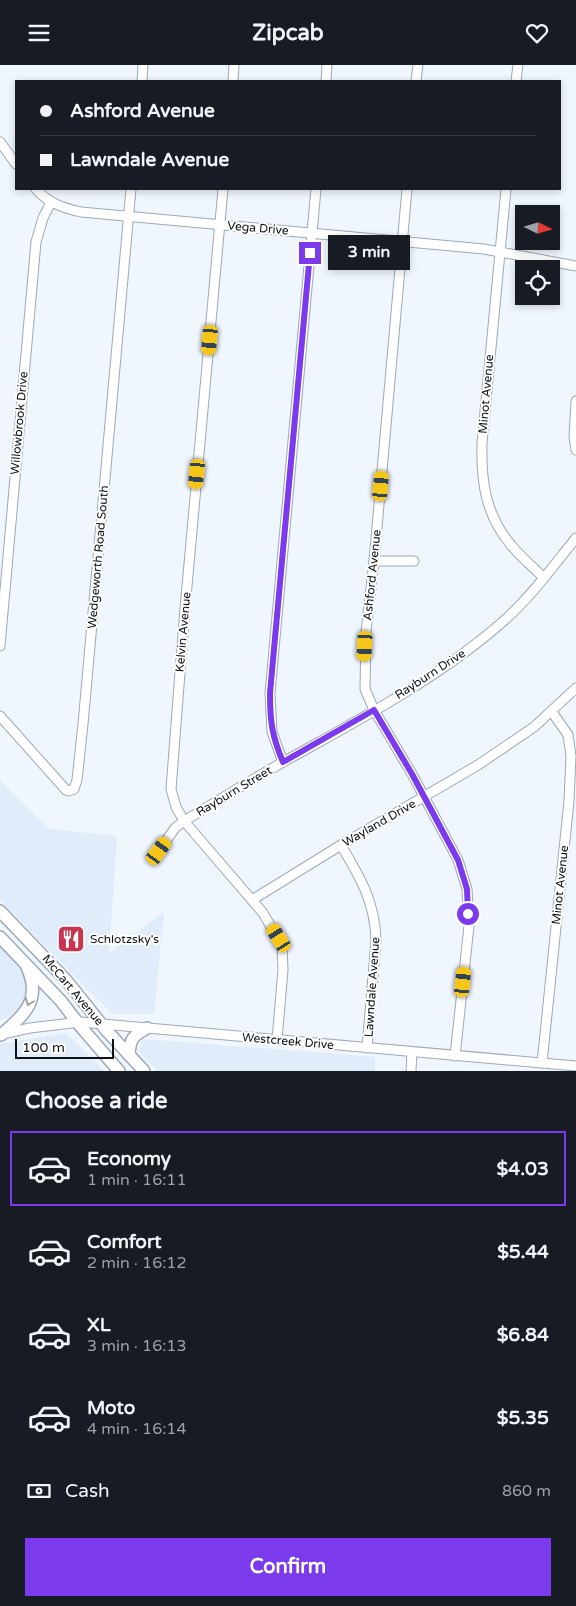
<!DOCTYPE html>
<html lang="en">
<head>
<meta charset="utf-8">
<style>
  body { margin:0; font-family:"Varela Round",sans-serif; background:#20242c; color:#f1f3f6; height:100vh; display:flex; flex-direction:column; font-size:19px; white-space:nowrap }
  * { box-sizing:border-box; margin:0 }
  p { font-size:16px; color:#9ea1a6 }
  .icon { flex:none; width:28px; height:28px; fill:none; stroke:currentColor; stroke-width:2; stroke-linecap:round; stroke-linejoin:round }
  .map { position:relative; height:1006px; overflow:hidden }
  .drawer { display:flex; flex-direction:column; background:#171b24; flex:1 }
  .drawer>* { flex:none }
  .guide { position:absolute; left:15px; top:15px; width:546px; height:110px; border-radius:0px; box-shadow:0 2px 8px #0003; display:grid; align-content:center; height:110px; padding:0 25px; background:#171b24 }
  .needle { width:32px; rotate:95deg }
  .tools { position:absolute; left:515px; top:140px; display:grid; gap:10px }
  .tools a { display:grid; place-items:center; width:45px; height:45px; border-radius:0px; background:#171b24; box-shadow:0 2px 8px #0003; font-size:25px }
  .scale { position:absolute; left:15px; bottom:12px; width:99px; box-sizing:border-box; padding-left:5px; border:2px solid #0d1218; border-top:0; font-size:14px; line-height:18px; white-space:nowrap; color:#0d1218; -webkit-text-stroke:4px #fff; paint-order:stroke }
  .end { position:absolute; width:22px; height:22px; margin:-11px; border:6px solid #7c3aed; background:#fff; box-shadow:0 0 0 2px #fff }
  .from { border-radius:50% }
  .bubble { position:absolute; height:35px; border-radius:0px; background:#171b24; box-shadow:0 2px 8px #0003; font-size:16px; font-weight:700; line-height:35px; text-align:center }
  .car { position:absolute; width:15px; height:30px; margin:-15px -8px; border-radius:6px; box-shadow:0 0 4px 1px #0007; background:linear-gradient(#f5c518 24%,#345 0 40%,#f5c518 0 76%,#345 0 86%,#f5c518 0) }
  .guide b { display:flex; align-items:center; gap:18px; height:48px; font-size:19px }
  .guide b+b { border-top:1px solid #363941 }
  .guide i { width:12px; height:12px; background:#f1f3f6 }
  ul { padding:0; list-style:none }
  li { display:flex; align-items:center; gap:15px; height:75px; margin:0 10px 8px; padding:0 15px; border:2px solid transparent; border-radius:0px }
  li div { flex:1 }
  li b { display:block; font-size:19px }
  li em { font-style:normal; font-weight:700 }
  li.on { border-color:#7c3aed }
  li>.icon { width:45px; height:45px; stroke-width:1.5 }
  h2 { padding:0 25px; font-size:22px; line-height:60px }
  .pay { display:flex; align-items:center; gap:12px; height:55px; padding:0 25px; font-size:19px }
  .pay p { margin-inline-start:auto }
  .primary-button { display:flex; gap:10px; margin-top:auto; padding:10px 25px }
  .primary-button a { flex:1; height:58px; border-radius:0px; background:#7c3aed; color:#fff; font-size:20px; font-weight:700; line-height:58px; text-align:center }
  header { display:flex; justify-content:space-between; align-items:center; height:65px; padding:0 25px; background:#171b24; font-size:22px; font-weight:700 }
  .map>svg:first-child { display:block }
  .built { fill:#e0ecfa }
  .lines { fill:none; stroke-linecap:round; stroke-linejoin:round }
  .minor-casing { stroke:#9ba9b9; stroke-width:11 }
  .major-casing { stroke:#9ba9b9; stroke-width:14 }
  .minor { stroke:#fff; stroke-width:9 }
  .major { stroke:#fff; stroke-width:11 }
  .oneway { stroke:#9ea0a3 }
  .route { stroke:#7c3aed; stroke-width:6 }
  .labels { text-anchor:middle; stroke-width:4; stroke-linejoin:round; paint-order:stroke }
  .street-label { font-size:12px; fill:#0d1218; stroke:#fff }
  .poi-label { font-size:12px; fill:#0d1218; stroke:#fff; text-anchor:start }
</style>
</head>
<body>
<header><svg class="icon" aria-label="menu" viewBox="0 0 24 24"><path d="M4 6h16M4 12h16M4 18h16"/></svg>Zipcab<svg class="icon" aria-label="heart" viewBox="0 0 24 24"><path d="M12 20l-8-8c-3-5 5-10 8-4 3-6 11-1 8 4z"/></svg></header>
<div class="map">
<svg width="576" height="1006" viewBox="0 0 576 1006">
  <rect width="100%" height="100%" fill="#f0f6fd"/>
  <g class="built">
    <path d="M 0,716 L 49,764 L 117,771 L 109,888 L 164,847 L 154,949 L 112,949 L 0,835 Z"/>
    <path d="M 0,880 L 23,903 L 28,921 L 26,936 L 7,954 L 0,955 Z"/>
    <path d="M 66,968 L 104,1006 L 0,1006 L 0,979 Z"/>
    <path d="M 143,974 L 375,992 L 375,1006 L 157,1006 L 138,986 Z"/>
  </g>
  <g class="lines">
    <g class="minor-casing">
      <g id="minor">
        <path d="M 142,16 L 143,0"/>
        <path d="M 233,16 L 234,0"/>
        <path d="M 326,16 L 327,0"/>
        <path d="M 416,16 L 418,0"/>
        <path d="M 516,16 L 518,0"/>
        <path d="M 0,77 L 16,99"/>
        <path d="M 36,124 C 48,138 63,143 81,147 L 484,184 L 576,201"/>
        <path d="M 223,124 L 185,543 L 171,724 L 176,742 L 184,756 L 263,848 L 282,881 L 283,905 L 277,975"/>
        <path d="M 407,124 L 374,496 L 366,567 L 365,624 L 374,645 L 412,709 L 458,795 L 467,824 L 469,861 L 455,991"/>
        <path d="M 506,124 L 482,378 C 481,416 485,449 511,480 C 521,492 533,502 544,513"/>
        <path d="M 576,336 L 574,372 L 576,385"/>
        <path d="M 374,496 L 414,496"/>
        <path d="M 0,581 L 36,177 L 43,153 L 51,137"/>
        <path d="M 0,651 L 66,725 L 69,726 L 74,724 L 77,715 L 83,659 L 131,124"/>
        <path d="M 283,697 L 272,667 L 270,628 L 316,124"/>
        <path d="M 341,780 C 360,812 375,837 376,875 L 367,983"/>
        <path d="M 159,786 L 175,763 L 184,756 C 218,736 251,715 285,696 C 362,653 441,612 507,553 C 533,529 554,500 576,473"/>
        <path d="M 252,835 L 341,780 L 478,700 L 534,662 L 576,623"/>
        <path d="M 2,969 L 30,963 L 80,957 L 576,1001"/>
        <path d="M 542,998 L 569,736 L 571,691 L 568,670 L 552,647"/>
        <path d="M 411,1006 L 412,987"/>
      </g>
    </g>
    <g class="major-casing">
      <g id="major">
        <path d="M 0,846 L 66,915 L 106,965 L 144,1006"/>
        <path d="M 0,872 L 61,936 L 81,962 L 119,1006"/>
        <path d="M 1,970 C 25,949 42,935 27,902"/>
        <path d="M 129,990 C 130,973 133,971 147,963"/>
      </g>
    </g>
    <use href="#minor" class="minor"/>
    <use href="#major" class="major"/>
  </g>
  <defs><path id="oneway-chevron" d="M-2-3.5L2.5 0L-2 3.5" fill="none" stroke-width="1.6" stroke-linecap="round" stroke-linejoin="round" transform="scale(1.25)"/></defs>
  <use class="oneway" href="#oneway-chevron" transform="translate(29 937) rotate(111)"/>
  <g class="lines">
    <path class="route" d="M 310,188 L 270,628 C 270,657 272,671 283,697 L 374,645 L 412,709 L 458,795 L 467,824 L 468,849"/>
  </g>
  <defs>
    <g id="restaurant-square" transform="scale(1.4375)"><rect x="-9" y="-9" width="18" height="18" rx="4" fill="#c73651" stroke="#fff"/><path d="M-5-6h1v4h1v-4h1v4h1v-4h1v5L-1.5 .5V6h-2V.5L-5-1ZM5-6V6H3V1.5H1.5Q1.5-4 5-6Z" fill="#fff"/></g>
  </defs>
  <g fill-rule="evenodd">
    <use href="#restaurant-square" x="71" y="874"/>
  </g>
  <g class="labels">
    <g class="street-label">
      <text transform="translate(258 163) rotate(5)" y="4">Vega Drive</text>
      <text transform="translate(486 329) rotate(-85)" y="4">Minot Avenue</text>
      <text transform="translate(19 358) rotate(-85)" y="4">Willowbrook Drive</text>
      <text transform="translate(98 492) rotate(-85)" y="4">Wedgeworth Road South</text>
      <text transform="translate(372 510) rotate(-84)" y="4">Ashford Avenue</text>
      <text transform="translate(183 567) rotate(-85)" y="4">Kelvin Avenue</text>
      <text transform="translate(430 609) rotate(-33)" y="4">Rayburn Drive</text>
      <text transform="translate(234 726) rotate(-31)" y="4">Rayburn Street</text>
      <text transform="translate(379 758) rotate(-30)" y="4">Wayland Drive</text>
      <text transform="translate(560 820) rotate(-84)" y="4">Minot Avenue</text>
      <text transform="translate(372 922) rotate(-86)" y="4">Lawndale Avenue</text>
      <text transform="translate(73 925) rotate(50)" y="4">McCart Avenue</text>
      <text transform="translate(288 976) rotate(5)" y="4">Westcreek Drive</text>
    </g>
    <g class="poi-label">
      <text x="90" y="878">Schlotzsky's</text>
    </g>
  </g>
</svg>
<div class="tools">
<a><svg class="needle" viewBox="-14 -14 28 28"><path d="M0-13l5 13h-10z" fill="#e53935"/><path d="M0 13l5-13h-10z" fill="#9ea1a6"/></svg></a>
<a><svg class="icon" aria-label="locate" viewBox="0 0 24 24"><circle cx="12" cy="12" r="6"/><path d="M12 2v4M12 18v4M2 12h4M18 12h4"/></svg></a>
</div>
<div class="scale">100 m</div>
<i class="end from" style="left:468px;top:849px"></i>
<i class="end" style="left:310px;top:188px"></i>
<div class="bubble" style="left:328px;top:170px;width:82px">3 min</div>
<i class="car" style="left:210px;top:275px;rotate:185deg"></i>
<i class="car" style="left:197px;top:409px;rotate:186deg"></i>
<i class="car" style="left:381px;top:421px;rotate:5deg"></i>
<i class="car" style="left:365px;top:581px;rotate:183deg"></i>
<i class="car" style="left:159px;top:786px;rotate:36deg"></i>
<i class="car" style="left:279px;top:873px;rotate:328deg"></i>
<i class="car" style="left:463px;top:917px;rotate:6deg"></i>
<div class="guide">
<b><i class="from"></i>Ashford Avenue</b>
<b><i></i>Lawndale Avenue</b>
</div>
</div>
<section class="drawer">
<h2>Choose a ride</h2>
<ul>
<li class="on"><svg class="icon" aria-label="car" viewBox="0 0 24 24"><path d="M5 17H2v-5l4-1 3-4h7l3 4 3 1v5h-3M9 17h6M6 11h13"/><circle cx="7" cy="17" r="2"/><circle cx="17" cy="17" r="2"/></svg><div><b>Economy</b><p>1 min · 16:11</p></div><em>$4.03</em></li>
<li><svg class="icon" aria-label="car" viewBox="0 0 24 24"><path d="M5 17H2v-5l4-1 3-4h7l3 4 3 1v5h-3M9 17h6M6 11h13"/><circle cx="7" cy="17" r="2"/><circle cx="17" cy="17" r="2"/></svg><div><b>Comfort</b><p>2 min · 16:12</p></div><em>$5.44</em></li>
<li><svg class="icon" aria-label="car" viewBox="0 0 24 24"><path d="M5 17H2v-5l4-1 3-4h7l3 4 3 1v5h-3M9 17h6M6 11h13"/><circle cx="7" cy="17" r="2"/><circle cx="17" cy="17" r="2"/></svg><div><b>XL</b><p>3 min · 16:13</p></div><em>$6.84</em></li>
<li><svg class="icon" aria-label="car" viewBox="0 0 24 24"><path d="M5 17H2v-5l4-1 3-4h7l3 4 3 1v5h-3M9 17h6M6 11h13"/><circle cx="7" cy="17" r="2"/><circle cx="17" cy="17" r="2"/></svg><div><b>Moto</b><p>4 min · 16:14</p></div><em>$5.35</em></li>
</ul>
<div class="pay"><svg class="icon" aria-label="cash" viewBox="0 0 24 24"><path d="M3 7h18v10H3z"/><circle cx="12" cy="12" r="2"/></svg>Cash<p>860 m</p></div>
<div class="primary-button"><a>Confirm</a></div>
</section>
</body>
</html>
